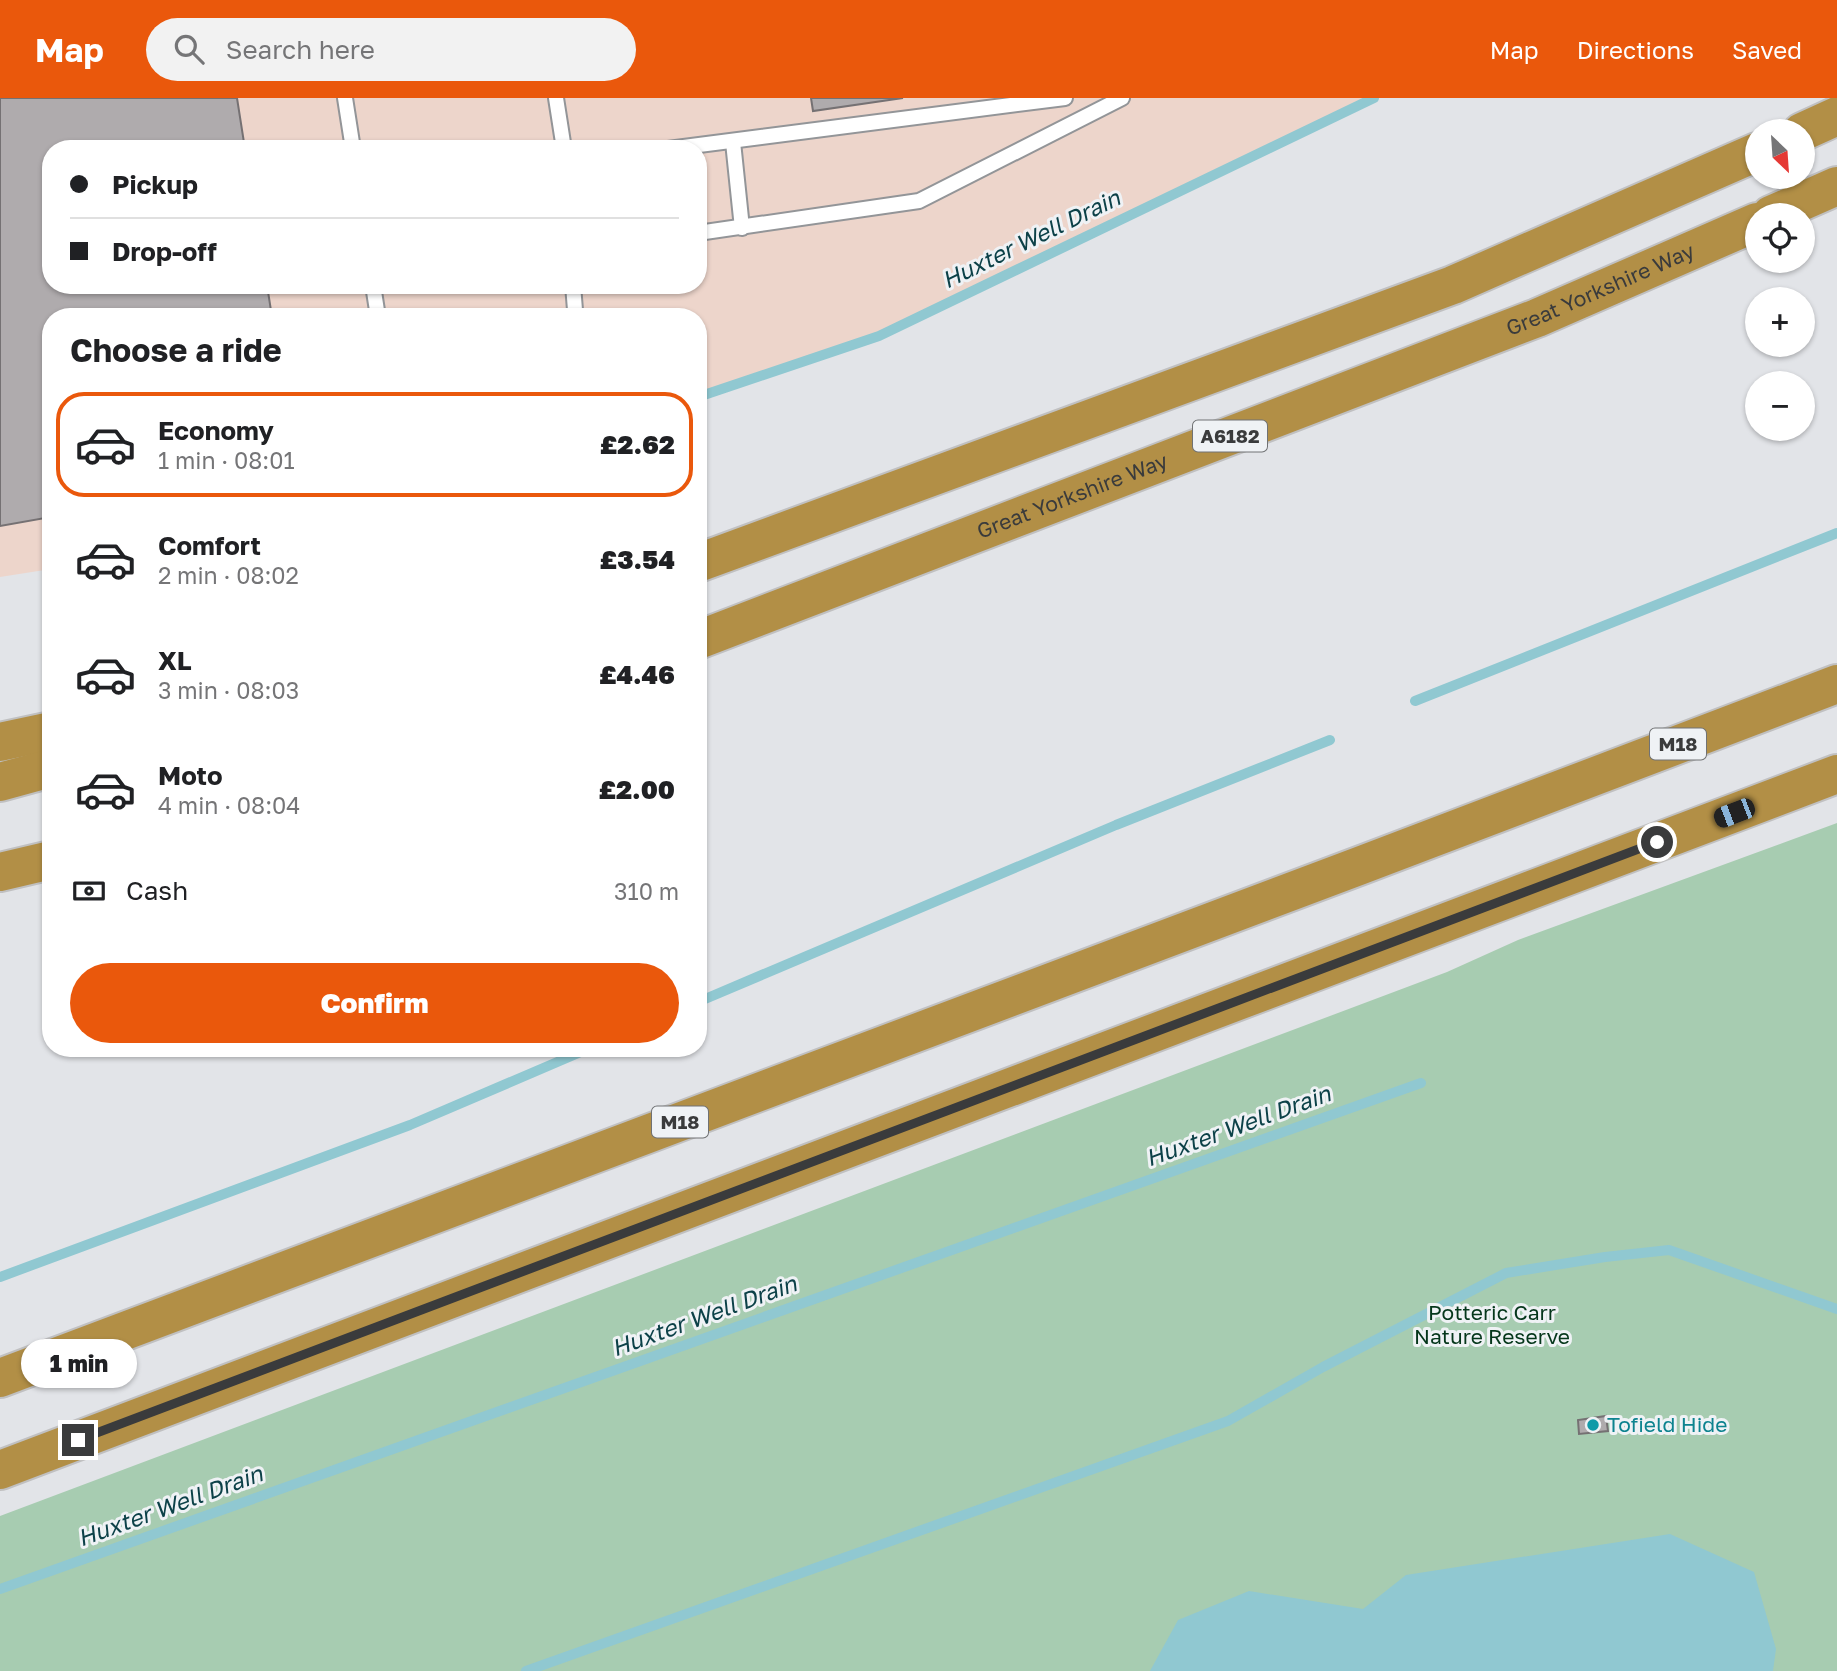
<!DOCTYPE html>
<html lang="en">
<head>
<meta charset="utf-8">
<style>
  body { margin:0; font-family:"Golos Text",sans-serif; background:#f2f2f2; color:#202124; height:100vh; display:flex; flex-direction:column; font-size:26px; white-space:nowrap }
  * { box-sizing:border-box; margin:0 }
  p { font-size:23px; color:#757577 }
  .icon { flex:none; width:38px; height:38px; fill:none; stroke:currentColor; stroke-width:2; stroke-linecap:round; stroke-linejoin:round }
  .map { position:relative; flex:1; overflow:hidden }
  .details { position:absolute; left:42px; top:210px; width:665px; height:749px; display:flex; flex-direction:column; background:#fff; border-radius:28px; box-shadow:0 2px 5px #0004 }
  .details>* { flex:none }
  .banner { position:absolute; left:42px; top:42px; width:665px; height:154px; border-radius:28px; box-shadow:0 2px 5px #0004; display:grid; align-content:center; height:154px; padding:0 28px; background:#fff }
  .needle { width:46px; rotate:155deg }
  .buttons { position:absolute; left:1745px; top:21px; display:grid; gap:14px }
  .buttons a { display:grid; place-items:center; width:70px; height:70px; border-radius:50%; background:#fff; box-shadow:0 2px 5px #0004; font-size:35px }
  .end { position:absolute; width:32px; height:32px; margin:-16px; border:9px solid #3a3b3c; background:#fff; box-shadow:0 0 0 4px #fff }
  .from { border-radius:50% }
  .bubble { position:absolute; height:49px; border-radius:24px; background:#fff; box-shadow:0 2px 5px #0004; font-size:23px; font-weight:800; line-height:49px; text-align:center }
  .car { position:absolute; width:21px; height:42px; margin:-21px -10px; border-radius:9px; box-shadow:0 0 5px 2px #0007; background:linear-gradient(#222 24%,#8ab4d8 0 40%,#222 0 76%,#8ab4d8 0 86%,#222 0) }
  .banner b { display:flex; align-items:center; gap:24px; height:66px; font-size:26px }
  .banner b+b { border-top:2px solid #e0e0e0 }
  .banner i { width:18px; height:18px; background:#202124 }
  ul { padding:0; list-style:none }
  li { display:flex; align-items:center; gap:21px; height:105px; margin:0 14px 10px; padding:0 14px; border:4px solid transparent; border-radius:28px }
  li div { flex:1 }
  li b { display:block; font-size:26px }
  li em { font-style:normal; font-weight:800 }
  li.on { border-color:#ea580c }
  li>.icon { width:63px; height:63px; stroke-width:1.5 }
  h2 { padding:0 28px; font-size:32px; line-height:84px }
  .pay { display:flex; align-items:center; gap:18px; height:77px; padding:0 28px; font-size:26px }
  .pay p { margin-inline-start:auto }
  .primary-button { display:flex; gap:14px; margin-top:auto; padding:14px 28px }
  .primary-button a { flex:1; height:80px; border-radius:42px; background:#ea580c; color:#fff; font-size:28px; font-weight:800; line-height:80px; text-align:center }
  header { display:flex; align-items:center; gap:42px; box-sizing:border-box; height:98px; padding:0 35px; background:#ea580c; color:#fff }
  header strong { font-size:33px }
  nav { display:flex; gap:38px; margin-inline-start:auto; font-size:24px }
  .search { width:490px; height:63px; background:#f2f2f2; display:flex; align-items:center; gap:18px; box-sizing:border-box; padding:0 24px; border-radius:38px; color:#757577; font-size:26px }
  .map>svg:first-child { display:block }
  .industrial { fill:#edd5cb; fill-rule:evenodd }
  .green { fill:#a7ccb1 }
  .water { fill:#90c8d1 }
  .lines { fill:none; stroke-linecap:round; stroke-linejoin:round }
  .stream { stroke:#90c8d1; stroke-width:10 }
  .building { fill:#afabad; stroke:#757173; stroke-width:2 }
  .lane-casing { stroke:#939598; stroke-width:18 }
  .highway-casing { stroke:#c0c0c1; stroke-width:42 }
  .lane { stroke:#fff; stroke-width:14 }
  .highway { stroke:#b28f46; stroke-width:38 }
  .route { stroke:#3a3b3c; stroke-width:9 }
  .culture-dot { fill:#0f9aa8; stroke:#eff2f5; stroke-width:2.5 }
  .labels { text-anchor:middle; stroke-width:6; stroke-linejoin:round; paint-order:stroke }
  .shield { fill:#eff2f5; stroke:#707274; stroke-width:2 }
  .shield-label { font-size:19px; font-weight:bold; fill:#3a3b3c }
  .street-label { font-size:21px; fill:#3a3b3c; stroke:#eff2f5 }
  .park-label { font-size:21px; fill:#05371b; stroke:#eff2f5 }
  .culture-label { font-size:21px; fill:#0d838f; stroke:#eff2f5; text-anchor:start }
  .water-label { font-size:23px; font-style:italic; fill:#0c4148; stroke:#eff2f5 }
</style>
</head>
<body>
<header>
<strong>Map</strong>
<div class="search"><svg class="icon" aria-label="search" viewBox="0 0 24 24"><circle cx="10" cy="10" r="6"/><path d="M15 15l6 6"/></svg>Search here</div>
<nav><a>Map</a><a>Directions</a><a>Saved</a></nav>
</header>
<div class="map">
<svg width="1837" height="1573" viewBox="0 0 1837 1573">
  <rect width="100%" height="100%" fill="#e2e4e8"/>
  <path class="industrial" d="M 0,0 L 1373,0 L 879,238 L 698,295 L 698,219 L 51,219 L 51,471 L 0,479 ZM 51,51 L 698,51 L 698,187 L 51,187 Z"/>
  <path class="green" d="M 1837,725 L 1837,1573 L 0,1573 L 0,1418 L 1447,874 L 1518,842 Z"/>
  <path class="water" d="M 1670,1436 L 1754,1474 L 1776,1551 L 1773,1573 L 1150,1573 L 1178,1522 L 1249,1493 L 1363,1511 L 1406,1477 Z"/>
  <g class="lines">
    <g class="stream">
      <path d="M 698,299 L 879,238 L 1374,0"/>
      <path d="M 1415,603 L 1837,435"/>
      <path d="M 698,904 L 1116,727 L 1330,642"/>
      <path d="M 0,1179 L 410,1027 L 590,950"/>
      <path d="M 0,1491 L 1421,985"/>
      <path d="M 526,1573 L 1228,1323 L 1323,1269 L 1506,1175 L 1605,1159 L 1669,1152 L 1837,1211"/>
    </g>
  </g>
  <g class="building">
    <path d="M 0,0 L 237,0 L 245,51 L 51,51 L 51,187 L 267,187 L 272,219 L 51,219 L 51,419 L 0,428 Z"/>
    <path d="M 811,0 L 903,0 L 813,13 Z"/>
    <path d="M 1606,1318 L 1608,1333 L 1579,1336 L 1578,1322 Z"/>
  </g>
  <g class="lines">
    <g class="lane-casing">
      <g id="lane">
        <path d="M 345,0 L 353,51"/>
        <path d="M 556,0 L 564,51"/>
        <path d="M 733,44 L 742,130"/>
        <path d="M 668,51 L 1065,0"/>
        <path d="M 698,135 L 919,103 L 1122,0"/>
        <path d="M 373,187 L 378,219"/>
        <path d="M 573,187 L 575,212"/>
      </g>
    </g>
    <g class="highway-casing">
      <g id="highway">
        <path d="M 1802,34 L 1837,18"/>
        <path d="M 1771,117 L 1837,88"/>
        <path d="M 698,465 L 1453,187 L 1757,54"/>
        <path id="s1" d="M 698,542 L 1537,220 L 1757,124"/>
        <path d="M 0,644 L 51,633"/>
        <path d="M 0,684 L 51,670"/>
        <path d="M 0,774 L 51,762"/>
        <path d="M 0,1280 L 1359,768 L 1837,586"/>
        <path d="M 0,1372 L 1837,676"/>
      </g>
    </g>
    <use href="#lane" class="lane"/>
    <use href="#highway" class="highway"/>
  </g>
  <g class="lines">
    <path class="route" d="M 78,1342 L 1657,744"/>
  </g>
  <circle class="culture-dot" cx="1593" cy="1327" r="7"/>
  <g class="labels">
    <g class="shield">
      <rect x="1193" y="322.5" width="74" height="31" rx="5"/>
      <rect x="1650" y="630.5" width="56" height="31" rx="5"/>
      <rect x="652" y="1008.5" width="56" height="31" rx="5"/>
    </g>
    <g class="shield-label">
      <text x="1230" y="345">A6182</text>
      <text x="1678" y="653">M18</text>
      <text x="680" y="1031">M18</text>
    </g>
    <g class="street-label">
      <text dy="7" stroke="none"><textPath href="#s1" startOffset="968">Great Yorkshire Way</textPath></text>
      <text dy="7" stroke="none"><textPath href="#s1" startOffset="401">Great Yorkshire Way</textPath></text>
    </g>
    <g class="park-label">
      <text x="1492" y="1222">Potteric Carr<tspan x="1492" dy="24">Nature Reserve</tspan></text>
    </g>
    <g class="culture-label">
      <text x="1607" y="1334">Tofield Hide</text>
    </g>
    <g class="water-label">
      <text transform="translate(1031 141) rotate(-26)" y="8">Huxter Well Drain</text>
      <text transform="translate(1238 1028) rotate(-20)" y="8">Huxter Well Drain</text>
      <text transform="translate(704 1218) rotate(-20)" y="8">Huxter Well Drain</text>
      <text transform="translate(170 1408) rotate(-20)" y="8">Huxter Well Drain</text>
    </g>
  </g>
</svg>
<div class="buttons">
<a><svg class="needle" viewBox="-14 -14 28 28"><path d="M0-13l5 13h-10z" fill="#e53935"/><path d="M0 13l5-13h-10z" fill="#757577"/></svg></a>
<a><svg class="icon" aria-label="locate" viewBox="0 0 24 24"><circle cx="12" cy="12" r="6"/><path d="M12 2v4M12 18v4M2 12h4M18 12h4"/></svg></a>
<a>+</a>
<a>−</a>
</div>
<i class="end from" style="left:1657px;top:744px"></i>
<i class="end" style="left:78px;top:1342px"></i>
<div class="bubble" style="left:21px;top:1241px;width:116px">1 min</div>
<i class="car" style="left:1734px;top:715px;rotate:249deg"></i>
<div class="banner">
<b><i class="from"></i>Pickup</b>
<b><i></i>Drop-off</b>
</div>
<section class="details">
<h2>Choose a ride</h2>
<ul>
<li class="on"><svg class="icon" aria-label="car" viewBox="0 0 24 24"><path d="M5 17H2v-5l4-1 3-4h7l3 4 3 1v5h-3M9 17h6M6 11h13"/><circle cx="7" cy="17" r="2"/><circle cx="17" cy="17" r="2"/></svg><div><b>Economy</b><p>1 min · 08:01</p></div><em>£2.62</em></li>
<li><svg class="icon" aria-label="car" viewBox="0 0 24 24"><path d="M5 17H2v-5l4-1 3-4h7l3 4 3 1v5h-3M9 17h6M6 11h13"/><circle cx="7" cy="17" r="2"/><circle cx="17" cy="17" r="2"/></svg><div><b>Comfort</b><p>2 min · 08:02</p></div><em>£3.54</em></li>
<li><svg class="icon" aria-label="car" viewBox="0 0 24 24"><path d="M5 17H2v-5l4-1 3-4h7l3 4 3 1v5h-3M9 17h6M6 11h13"/><circle cx="7" cy="17" r="2"/><circle cx="17" cy="17" r="2"/></svg><div><b>XL</b><p>3 min · 08:03</p></div><em>£4.46</em></li>
<li><svg class="icon" aria-label="car" viewBox="0 0 24 24"><path d="M5 17H2v-5l4-1 3-4h7l3 4 3 1v5h-3M9 17h6M6 11h13"/><circle cx="7" cy="17" r="2"/><circle cx="17" cy="17" r="2"/></svg><div><b>Moto</b><p>4 min · 08:04</p></div><em>£2.00</em></li>
</ul>
<div class="pay"><svg class="icon" aria-label="cash" viewBox="0 0 24 24"><path d="M3 7h18v10H3z"/><circle cx="12" cy="12" r="2"/></svg>Cash<p>310 m</p></div>
<div class="primary-button"><a>Confirm</a></div>
</section>
</div>
</body>
</html>
